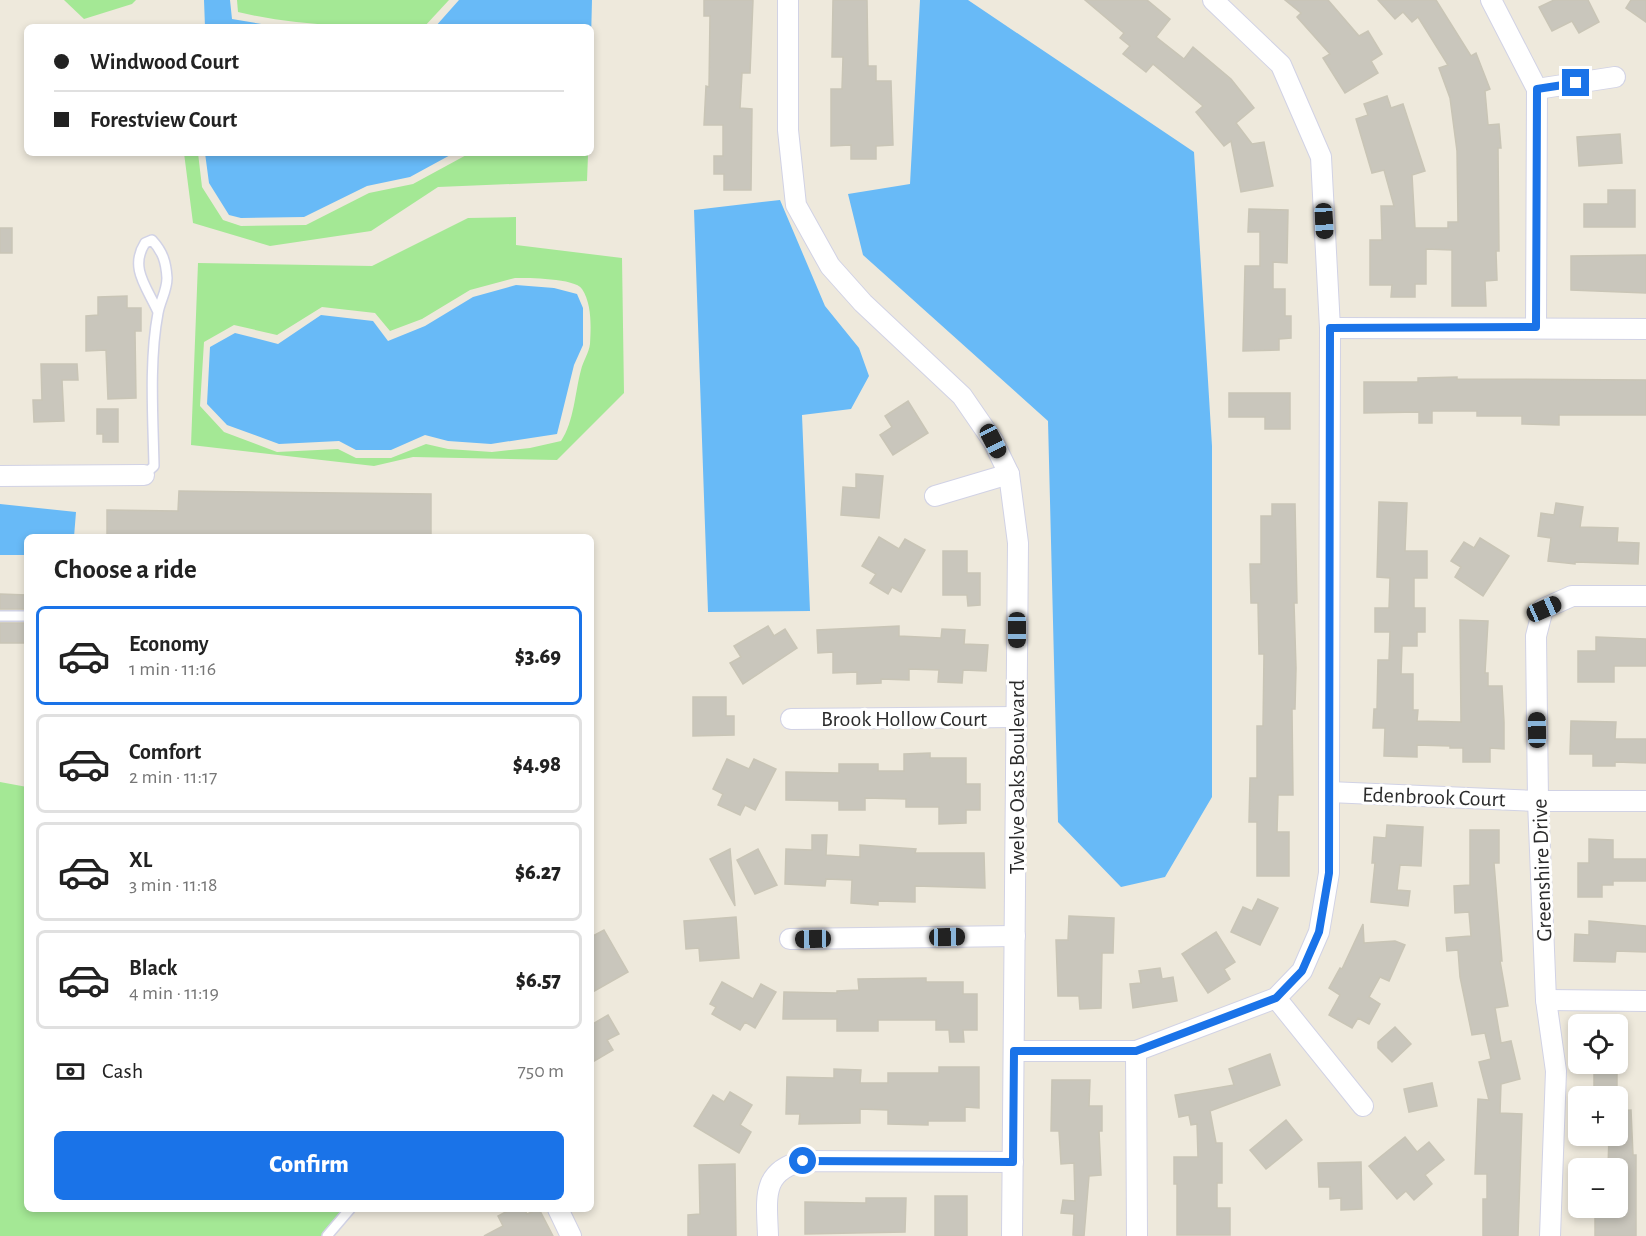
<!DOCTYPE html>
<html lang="en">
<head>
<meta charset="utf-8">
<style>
  body { margin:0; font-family:"Alegreya Sans",sans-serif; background:#f6f6f6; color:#222; height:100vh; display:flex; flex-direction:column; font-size:22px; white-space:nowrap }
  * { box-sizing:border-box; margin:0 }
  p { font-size:20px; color:#767676 }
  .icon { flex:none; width:33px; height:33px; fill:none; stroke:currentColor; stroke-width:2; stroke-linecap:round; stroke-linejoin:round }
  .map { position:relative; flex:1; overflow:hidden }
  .drawer { position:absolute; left:24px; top:534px; width:570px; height:678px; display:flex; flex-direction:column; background:#fff; border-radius:9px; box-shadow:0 3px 9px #0003 }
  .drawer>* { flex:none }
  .hud { position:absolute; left:24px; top:24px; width:570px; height:132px; border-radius:9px; box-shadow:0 3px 9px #0003; display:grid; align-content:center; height:132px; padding:0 30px; background:#fff }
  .controls { position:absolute; left:1568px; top:1014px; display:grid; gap:12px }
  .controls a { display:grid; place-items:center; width:60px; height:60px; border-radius:9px; background:#fff; box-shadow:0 3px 9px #0003; font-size:30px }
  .end { position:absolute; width:27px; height:27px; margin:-14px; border:8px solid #1a73e8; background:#fff; box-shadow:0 0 0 3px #fff }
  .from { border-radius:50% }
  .car { position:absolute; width:18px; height:36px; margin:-18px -9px; border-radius:8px; box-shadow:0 0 4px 2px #0007; background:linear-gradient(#222 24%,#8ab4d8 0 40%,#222 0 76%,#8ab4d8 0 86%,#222 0) }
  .hud b { display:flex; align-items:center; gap:21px; height:57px; font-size:22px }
  .hud b+b { border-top:2px solid #e0e0e0 }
  .hud i { width:15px; height:15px; background:#222 }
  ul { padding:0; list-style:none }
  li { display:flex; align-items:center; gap:18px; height:99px; margin:0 12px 9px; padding:0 18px; border:3px solid #e0e0e0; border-radius:9px }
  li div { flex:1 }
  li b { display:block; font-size:22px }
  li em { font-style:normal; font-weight:800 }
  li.selected { border-color:#1a73e8 }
  li>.icon { width:54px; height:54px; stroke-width:1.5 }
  h2 { padding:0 30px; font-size:27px; line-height:72px }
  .pay { display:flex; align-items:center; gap:15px; height:66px; padding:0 30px; font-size:22px }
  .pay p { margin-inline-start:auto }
  .primary-button { display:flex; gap:12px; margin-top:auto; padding:12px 30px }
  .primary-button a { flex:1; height:69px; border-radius:9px; background:#1a73e8; color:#fff; font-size:24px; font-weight:800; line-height:69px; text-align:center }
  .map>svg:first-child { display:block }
  .green { fill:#a4e895; fill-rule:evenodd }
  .water { fill:#68baf7 }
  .building { fill:#c9c6bc; stroke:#c9c5b6; stroke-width:1.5 }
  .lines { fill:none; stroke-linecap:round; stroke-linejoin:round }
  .lane-casing { stroke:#d1d2e5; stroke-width:12 }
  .street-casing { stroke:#d1d2e5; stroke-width:22 }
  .lane { stroke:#fff; stroke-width:9 }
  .street { stroke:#fff; stroke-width:20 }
  .route { stroke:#1a73e8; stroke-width:8 }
  .labels { text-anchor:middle; stroke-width:6; stroke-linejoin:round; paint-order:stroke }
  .street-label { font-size:22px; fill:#2b2b2b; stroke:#fff }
</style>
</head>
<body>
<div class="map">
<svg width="1646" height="1236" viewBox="0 0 1646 1236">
  <rect width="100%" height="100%" fill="#eee9dc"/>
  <g class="green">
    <path d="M 64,0 L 136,0 L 132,4 L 84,19 Z"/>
    <path d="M 237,0 L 449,0 L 424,27 C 362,27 299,27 238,12 Z"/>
    <path d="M 184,153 L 198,153 L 202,187 L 223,220 L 241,226 L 306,225 L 369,193 L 413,184 L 470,153 L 583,153 L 588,155 L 587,181 L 438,187 L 371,231 L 270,246 L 193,223 Z"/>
    <path d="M 516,217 L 516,245 L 622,258 L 624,393 L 557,460 L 413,457 L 374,466 L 191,445 L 198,263 L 372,266 L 468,218 ZM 515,278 C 528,278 575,278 582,289 C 592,304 591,327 590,344 C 589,353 583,361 581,370 C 575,392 574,422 561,441 L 530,448 L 492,452 L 448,449 L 426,444 L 391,458 L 356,458 L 338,449 L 277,452 L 224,432 L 200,406 L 204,342 L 234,325 L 277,335 L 322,307 L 375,313 L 390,331 L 422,319 L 470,290 Z"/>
    <path d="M 0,782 L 27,787 L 27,1209 L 346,1209 L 324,1236 L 0,1236 Z"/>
  </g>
  <g class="water">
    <path d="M 204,0 L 230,0 L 232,19 L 279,27 L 205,27 Z"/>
    <path d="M 459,0 L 592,0 L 591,40 L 591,27 L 435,27 Z"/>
    <path d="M 920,0 L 968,0 L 1194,152 L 1212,446 L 1212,797 L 1165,877 L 1121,887 L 1058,822 L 1048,421 L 863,255 L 848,194 L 910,184 Z"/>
    <path d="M 205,153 L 454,153 L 410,177 L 367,186 L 304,217 L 241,218 L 229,215 L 209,183 Z"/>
    <path d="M 780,200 L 825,306 L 859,348 L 869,376 L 851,409 L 802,415 L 810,611 L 708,612 L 694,210 Z"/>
    <path d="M 516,285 L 554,288 L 577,294 L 583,308 L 583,345 L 574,365 L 557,434 L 491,444 L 448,441 L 425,435 L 391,450 L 356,450 L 339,441 L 279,444 L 227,425 L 207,404 L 210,347 L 235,333 L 278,344 L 321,315 L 373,321 L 388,341 L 425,326 L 473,297 Z"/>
    <path d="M 0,504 L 76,512 L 74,537 L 27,537 L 27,555 L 0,555 Z"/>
  </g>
  <g class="building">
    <path d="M 704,0 L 753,0 L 750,73 L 742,73 L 740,108 L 752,109 L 751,190 L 724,190 L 724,174 L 714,174 L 714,156 L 723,156 L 723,125 L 704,125 L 706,86 L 709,87 L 710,16 L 704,16 Z"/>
    <path d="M 833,0 L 867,0 L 868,66 L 876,66 L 876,81 L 891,81 L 893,145 L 876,146 L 876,159 L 851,159 L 851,145 L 831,146 L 831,89 L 842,89 L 843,57 L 832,57 Z"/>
    <path d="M 1085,0 L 1147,0 L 1170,19 L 1156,37 L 1184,59 L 1193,47 L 1231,79 L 1254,108 L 1236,123 L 1252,144 L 1264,142 L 1273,186 L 1241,192 L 1231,141 L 1224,146 L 1196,112 L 1203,106 L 1153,64 L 1146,72 L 1123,54 L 1130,46 L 1120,38 L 1124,33 Z"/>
    <path d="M 1285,0 L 1328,0 L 1359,36 L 1368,31 L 1382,54 L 1371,61 L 1378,73 L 1345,93 L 1323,58 L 1330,54 L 1297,17 L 1301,13 Z"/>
    <path d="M 1378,0 L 1436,0 L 1471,56 L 1476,53 L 1490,89 L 1485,91 L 1488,125 L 1499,124 L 1501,148 L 1498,148 L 1499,251 L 1496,251 L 1497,280 L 1485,281 L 1486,306 L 1452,306 L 1452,250 L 1426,249 L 1426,284 L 1415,284 L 1415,297 L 1391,297 L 1392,285 L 1370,285 L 1370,240 L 1382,240 L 1381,206 L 1394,206 L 1384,170 L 1372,173 L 1356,119 L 1368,115 L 1364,104 L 1387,96 L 1391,108 L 1403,104 L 1425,171 L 1412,175 L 1415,228 L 1448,228 L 1448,222 L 1458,222 L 1457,151 L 1450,98 L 1439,68 L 1448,65 L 1418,17 L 1412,22 L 1403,12 L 1395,19 Z"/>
    <path d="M 1554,0 L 1588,0 L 1599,22 L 1579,33 L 1572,21 L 1552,31 L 1539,7 Z"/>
    <path d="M 1631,0 L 1646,0 L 1646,22 L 1626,8 Z"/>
    <path d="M 1620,134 L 1622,163 L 1579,166 L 1577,137 Z"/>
    <path d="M 1608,190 L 1635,190 L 1635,227 L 1584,227 L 1584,204 L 1608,204 Z"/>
    <path d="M 1249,209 L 1288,210 L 1287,263 L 1273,262 L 1273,289 L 1285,289 L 1285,316 L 1291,316 L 1291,338 L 1279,339 L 1279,350 L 1243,351 L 1245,266 L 1260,266 L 1260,232 L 1248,232 Z"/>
    <rect x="0" y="228" width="12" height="25"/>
    <path d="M 1646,255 L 1646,293 L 1571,290 L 1571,256 Z"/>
    <path d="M 127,296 L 127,308 L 141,308 L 141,331 L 135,331 L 136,398 L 108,399 L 106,350 L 86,351 L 86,316 L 98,315 L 98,297 Z"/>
    <path d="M 41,364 L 77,364 L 78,380 L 62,380 L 64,421 L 34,422 L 33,400 L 42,400 Z"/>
    <path d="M 1457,377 L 1457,379 L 1646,380 L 1646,415 L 1559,415 L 1559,425 L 1522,424 L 1522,416 L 1477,416 L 1477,411 L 1432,411 L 1432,423 L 1419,423 L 1419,412 L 1364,413 L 1364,382 L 1418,382 L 1418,378 Z"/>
    <path d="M 1229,393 L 1290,393 L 1290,429 L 1265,429 L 1265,417 L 1229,417 Z"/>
    <path d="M 908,401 L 928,433 L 893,455 L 880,435 L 892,427 L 885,416 Z"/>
    <path d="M 97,409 L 118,409 L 118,442 L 103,442 L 103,434 L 97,434 Z"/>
    <path d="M 856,474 L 883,476 L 879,518 L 841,515 L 843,487 L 856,488 Z"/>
    <path d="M 179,491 L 431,494 L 431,537 L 107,537 L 107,510 L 178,511 Z"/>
    <path d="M 1379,502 L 1407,503 L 1405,551 L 1427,551 L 1427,578 L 1414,578 L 1414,608 L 1425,608 L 1425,632 L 1417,632 L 1417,646 L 1402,646 L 1401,674 L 1413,674 L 1413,710 L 1418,710 L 1417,721 L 1461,722 L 1460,620 L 1488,621 L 1485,673 L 1488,673 L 1488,686 L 1502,686 L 1504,722 L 1504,749 L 1490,748 L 1490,762 L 1463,762 L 1463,748 L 1450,748 L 1450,746 L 1417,745 L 1417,757 L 1384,756 L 1385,728 L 1373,728 L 1374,709 L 1377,709 L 1378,660 L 1389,660 L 1390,632 L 1375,632 L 1375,608 L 1389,608 L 1390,578 L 1377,577 Z"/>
    <path d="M 1556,503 L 1583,507 L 1580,527 L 1618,528 L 1617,542 L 1639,543 L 1638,564 L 1575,562 L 1575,564 L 1548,561 L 1551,538 L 1538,536 L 1541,513 L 1554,515 Z"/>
    <path d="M 1272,504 L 1295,504 L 1297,603 L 1294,603 L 1296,668 L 1295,709 L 1292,709 L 1293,795 L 1278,795 L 1277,832 L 1289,832 L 1289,876 L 1257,876 L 1257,822 L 1249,822 L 1250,778 L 1257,778 L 1257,726 L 1263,726 L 1264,654 L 1259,654 L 1258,603 L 1251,603 L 1250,564 L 1261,564 L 1261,516 L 1272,516 Z"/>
    <path d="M 879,537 L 899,549 L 905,539 L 925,550 L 901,592 L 892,587 L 888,594 L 870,583 L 876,574 L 862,566 Z"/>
    <path d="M 1480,538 L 1509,556 L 1483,596 L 1455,577 L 1461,567 L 1451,561 L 1464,542 L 1474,548 Z"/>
    <path d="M 943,551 L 967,551 L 967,573 L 980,573 L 980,605 L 968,606 L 967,595 L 943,595 Z"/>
    <path d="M 0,594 L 27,595 L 27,609 L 0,609 Z"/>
    <rect x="0" y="623" width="27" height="20"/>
    <path d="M 768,626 L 774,636 L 785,629 L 797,648 L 743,684 L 730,663 L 741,657 L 734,646 Z"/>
    <path d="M 899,626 L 899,636 L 941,638 L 942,629 L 965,630 L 964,644 L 988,645 L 986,671 L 963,670 L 962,683 L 938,682 L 939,670 L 909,669 L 909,680 L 881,679 L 881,683 L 857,684 L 857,672 L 833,673 L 833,652 L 818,653 L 817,630 Z"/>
    <path d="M 1596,637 L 1646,639 L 1646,666 L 1614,666 L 1614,682 L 1578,682 L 1578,651 L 1596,651 Z"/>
    <path d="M 693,697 L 726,697 L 726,716 L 734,716 L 734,735 L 693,736 Z"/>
    <path d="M 1571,721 L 1616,722 L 1615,739 L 1646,739 L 1646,763 L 1615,762 L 1615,766 L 1593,766 L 1593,754 L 1570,754 Z"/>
    <path d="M 930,753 L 930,758 L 966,758 L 966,784 L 980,784 L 980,810 L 966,810 L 966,823 L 939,824 L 939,807 L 906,807 L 906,799 L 865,798 L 865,810 L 839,810 L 839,801 L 786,800 L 786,772 L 839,773 L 839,764 L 878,764 L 878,771 L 904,771 L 904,754 Z"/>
    <path d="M 727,759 L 749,769 L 754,759 L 776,769 L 755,810 L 745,805 L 740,815 L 718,805 L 723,794 L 713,789 Z"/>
    <path d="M 1387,825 L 1423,827 L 1421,866 L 1400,865 L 1397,890 L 1410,891 L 1408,906 L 1371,902 L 1375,863 L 1372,863 L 1374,837 L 1386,838 Z"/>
    <path d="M 1470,830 L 1499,830 L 1499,863 L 1494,863 L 1502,961 L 1500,961 L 1508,1006 L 1495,1008 L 1501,1043 L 1511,1041 L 1520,1079 L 1501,1084 L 1500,1113 L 1522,1114 L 1518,1236 L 1483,1236 L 1483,1199 L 1487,1199 L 1487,1174 L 1475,1174 L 1478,1099 L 1489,1100 L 1479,1062 L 1491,1059 L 1485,1033 L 1472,1035 L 1460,977 L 1458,950 L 1447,951 L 1446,938 L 1471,936 L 1469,912 L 1455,913 L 1454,886 L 1470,885 Z"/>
    <path d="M 812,835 L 827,835 L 826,855 L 860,857 L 860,845 L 916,849 L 915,853 L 984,853 L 985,888 L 915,886 L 915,902 L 878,901 L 878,905 L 851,903 L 852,880 L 826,879 L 825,886 L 785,884 L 786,849 L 812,850 Z"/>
    <path d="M 1589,839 L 1613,840 L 1613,859 L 1646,859 L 1646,881 L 1613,881 L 1613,885 L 1602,885 L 1602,897 L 1578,897 L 1578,863 L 1589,863 Z"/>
    <path d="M 730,849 L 735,906 L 710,859 Z"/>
    <path d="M 758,849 L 777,885 L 755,894 L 737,860 Z"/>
    <path d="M 1258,899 L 1278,908 L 1260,945 L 1231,932 L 1243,907 L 1252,911 Z"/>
    <path d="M 1069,916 L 1114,918 L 1113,953 L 1102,953 L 1101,1008 L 1080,1009 L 1079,996 L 1058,996 L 1056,940 L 1068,940 Z"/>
    <path d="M 736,917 L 739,958 L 700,961 L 699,948 L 686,949 L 684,921 Z"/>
    <path d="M 1589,921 L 1646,926 L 1646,952 L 1616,951 L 1615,962 L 1574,961 L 1575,934 L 1589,935 Z"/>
    <path d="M 1363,924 L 1364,943 L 1395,941 L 1405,945 L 1389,981 L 1380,977 L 1369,997 L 1380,1004 L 1369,1024 L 1358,1018 L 1352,1028 L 1329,1015 L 1340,995 L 1329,988 L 1340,968 L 1342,969 Z"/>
    <path d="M 604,930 L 628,972 L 591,993 L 591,937 Z"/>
    <path d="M 1216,932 L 1235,962 L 1224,969 L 1230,979 L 1208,993 L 1182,954 Z"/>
    <path d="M 1160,968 L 1162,979 L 1173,977 L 1177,1001 L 1133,1008 L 1130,984 L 1141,983 L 1139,971 Z"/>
    <path d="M 926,978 L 926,982 L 963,982 L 963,994 L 977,994 L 977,1030 L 963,1030 L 964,1042 L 950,1042 L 949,1030 L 936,1030 L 936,1020 L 878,1020 L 878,1031 L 837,1031 L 837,1019 L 783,1019 L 784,992 L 837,993 L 837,991 L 859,990 L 858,979 Z"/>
    <path d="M 722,982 L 753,999 L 761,984 L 776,992 L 755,1028 L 745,1022 L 740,1030 L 712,1014 L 716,1007 L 710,1004 Z"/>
    <path d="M 608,1015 L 619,1034 L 607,1040 L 613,1050 L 591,1063 L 591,1025 Z"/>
    <path d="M 1395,1027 L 1411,1044 L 1392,1062 L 1378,1048 L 1378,1042 Z"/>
    <path d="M 1270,1054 L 1280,1085 L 1210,1111 L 1216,1143 L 1222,1143 L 1222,1183 L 1217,1183 L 1217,1208 L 1230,1208 L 1230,1235 L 1177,1235 L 1177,1184 L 1174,1184 L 1174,1157 L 1198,1157 L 1197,1124 L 1191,1125 L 1189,1115 L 1179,1117 L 1175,1095 L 1234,1085 L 1229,1069 Z"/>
    <rect x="1594" y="1064" width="23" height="28"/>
    <path d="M 939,1067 L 979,1067 L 979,1108 L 965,1107 L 965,1121 L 928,1121 L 928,1125 L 888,1124 L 888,1110 L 860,1109 L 860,1123 L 799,1124 L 800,1114 L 786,1114 L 787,1077 L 834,1078 L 834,1069 L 861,1070 L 860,1083 L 888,1083 L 888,1073 L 939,1073 Z"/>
    <path d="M 1052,1080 L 1090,1080 L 1089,1106 L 1102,1106 L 1102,1131 L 1099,1131 L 1101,1175 L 1089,1176 L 1084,1236 L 1073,1235 L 1074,1214 L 1061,1213 L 1063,1200 L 1075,1201 L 1074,1163 L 1061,1164 L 1059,1131 L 1051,1131 Z"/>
    <path d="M 1432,1083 L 1437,1106 L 1409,1112 L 1404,1089 Z"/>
    <path d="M 730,1092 L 752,1105 L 740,1125 L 751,1132 L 739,1153 L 694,1126 L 713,1095 L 724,1102 Z"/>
    <path d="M 1631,1110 L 1633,1155 L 1636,1155 L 1636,1236 L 1595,1236 L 1595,1208 L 1617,1208 L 1617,1168 L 1608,1168 L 1609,1136 L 1617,1136 L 1617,1111 Z"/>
    <path d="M 1286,1120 L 1302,1140 L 1266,1169 L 1250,1150 Z"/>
    <path d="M 1405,1137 L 1417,1152 L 1429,1142 L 1444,1160 L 1425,1175 L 1432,1184 L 1414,1200 L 1406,1191 L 1397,1199 L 1369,1166 Z"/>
    <path d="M 1361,1162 L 1362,1209 L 1341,1210 L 1341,1198 L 1330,1199 L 1330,1187 L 1319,1187 L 1318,1163 Z"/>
    <path d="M 735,1164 L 736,1236 L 688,1236 L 688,1215 L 700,1214 L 699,1165 Z"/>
    <rect x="935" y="1196" width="32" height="40"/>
    <path d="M 866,1198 L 906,1198 L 905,1232 L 805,1234 L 805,1202 L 866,1203 Z"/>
    <path d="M 511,1209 L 524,1209 L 527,1214 L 539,1209 L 553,1236 L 484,1236 L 503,1226 L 498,1216 Z"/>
  </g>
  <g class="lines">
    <g class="lane-casing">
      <g id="lane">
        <path d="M 144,475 L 154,466 C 153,418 149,360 158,313 C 160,301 167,291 167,278 C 166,262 163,252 152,240 L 145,243 C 129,268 147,287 158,312"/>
        <path d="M 0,616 L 27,616"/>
        <path d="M 327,1236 L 350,1209"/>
      </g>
    </g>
    <g class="street-casing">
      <g id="street">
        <path d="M 788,0 L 788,130 L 796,205 L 830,266 L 863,303 L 962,396 L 993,441 L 1009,474 L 1018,543 L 1012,1236"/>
        <path d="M 1491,0 L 1537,89 L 1536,327"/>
        <path d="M 1537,89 L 1615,77"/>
        <path d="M 1330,328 L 1646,329"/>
        <path d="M 0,476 L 144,475"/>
        <path d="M 935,496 L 1009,474"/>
        <path d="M 791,719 L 1017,717"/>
        <path d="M 1329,792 L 1538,801 L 1646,801"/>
        <path d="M 790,939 L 1015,936"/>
        <path d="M 1276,998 L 1363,1106"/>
        <path d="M 1546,1000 L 1646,1001"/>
        <path d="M 1014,1051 L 1136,1051 L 1276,998 L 1302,971 L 1319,932 L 1329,873 L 1329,792 L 1330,328 L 1321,157 L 1281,65 L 1213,0"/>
        <path d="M 1136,1051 L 1137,1236"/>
        <path d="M 558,1209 L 571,1236"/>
        <path d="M 768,1236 C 767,1200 760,1171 803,1161 L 1013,1162"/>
        <path d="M 1550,1236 L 1556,1071 L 1546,1000 L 1538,801 L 1536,636 L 1543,609 L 1572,596 L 1646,596"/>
      </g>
    </g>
    <use href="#lane" class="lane"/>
    <use href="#street" class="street"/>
  </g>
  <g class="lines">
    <path class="route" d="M 803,1161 L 1013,1162 L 1014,1051 L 1136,1051 L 1276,998 L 1302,971 L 1319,932 L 1329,873 L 1330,328 L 1536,327 L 1537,89 L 1576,83"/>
  </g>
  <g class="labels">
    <g class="street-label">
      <text x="904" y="726">Brook Hollow Court</text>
      <text transform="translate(1016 777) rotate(-90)" y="8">Twelve Oaks Boulevard</text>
      <text transform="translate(1434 796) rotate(2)" y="8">Edenbrook Court</text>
      <text transform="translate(1541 870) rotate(-92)" y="8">Greenshire Drive</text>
    </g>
  </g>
</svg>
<div class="controls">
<a><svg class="icon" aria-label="locate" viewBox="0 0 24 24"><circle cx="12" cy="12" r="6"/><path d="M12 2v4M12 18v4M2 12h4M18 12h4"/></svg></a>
<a>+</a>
<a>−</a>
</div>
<i class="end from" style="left:803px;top:1161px"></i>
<i class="end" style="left:1576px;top:83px"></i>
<i class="car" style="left:1324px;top:221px;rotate:177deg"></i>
<i class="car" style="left:993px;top:441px;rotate:153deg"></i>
<i class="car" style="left:1544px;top:609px;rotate:66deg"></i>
<i class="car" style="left:1017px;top:630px;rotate:180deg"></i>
<i class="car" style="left:1537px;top:730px;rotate:359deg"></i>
<i class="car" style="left:947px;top:937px;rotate:89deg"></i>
<i class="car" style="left:813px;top:939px;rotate:269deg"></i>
<div class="hud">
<b><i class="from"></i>Windwood Court</b>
<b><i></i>Forestview Court</b>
</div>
<section class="drawer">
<h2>Choose a ride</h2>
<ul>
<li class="selected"><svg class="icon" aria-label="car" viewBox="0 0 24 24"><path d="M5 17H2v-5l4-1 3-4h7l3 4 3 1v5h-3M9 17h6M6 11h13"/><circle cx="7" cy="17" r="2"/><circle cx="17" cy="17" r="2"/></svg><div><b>Economy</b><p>1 min · 11:16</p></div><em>$3.69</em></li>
<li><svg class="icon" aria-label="car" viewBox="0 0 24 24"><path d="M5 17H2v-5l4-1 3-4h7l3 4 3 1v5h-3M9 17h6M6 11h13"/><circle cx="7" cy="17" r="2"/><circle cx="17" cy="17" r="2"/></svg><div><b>Comfort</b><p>2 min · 11:17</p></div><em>$4.98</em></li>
<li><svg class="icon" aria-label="car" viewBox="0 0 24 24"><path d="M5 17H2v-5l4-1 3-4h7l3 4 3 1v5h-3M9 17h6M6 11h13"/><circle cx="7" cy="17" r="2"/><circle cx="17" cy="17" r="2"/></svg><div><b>XL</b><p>3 min · 11:18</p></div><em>$6.27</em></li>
<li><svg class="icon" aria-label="car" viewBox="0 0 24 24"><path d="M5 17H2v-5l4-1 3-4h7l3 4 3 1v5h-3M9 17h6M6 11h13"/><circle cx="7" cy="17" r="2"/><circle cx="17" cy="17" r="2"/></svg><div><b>Black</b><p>4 min · 11:19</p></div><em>$6.57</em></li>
</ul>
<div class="pay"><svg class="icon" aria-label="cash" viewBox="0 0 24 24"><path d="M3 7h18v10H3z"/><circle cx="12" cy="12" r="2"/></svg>Cash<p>750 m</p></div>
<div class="primary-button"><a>Confirm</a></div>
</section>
</div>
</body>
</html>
